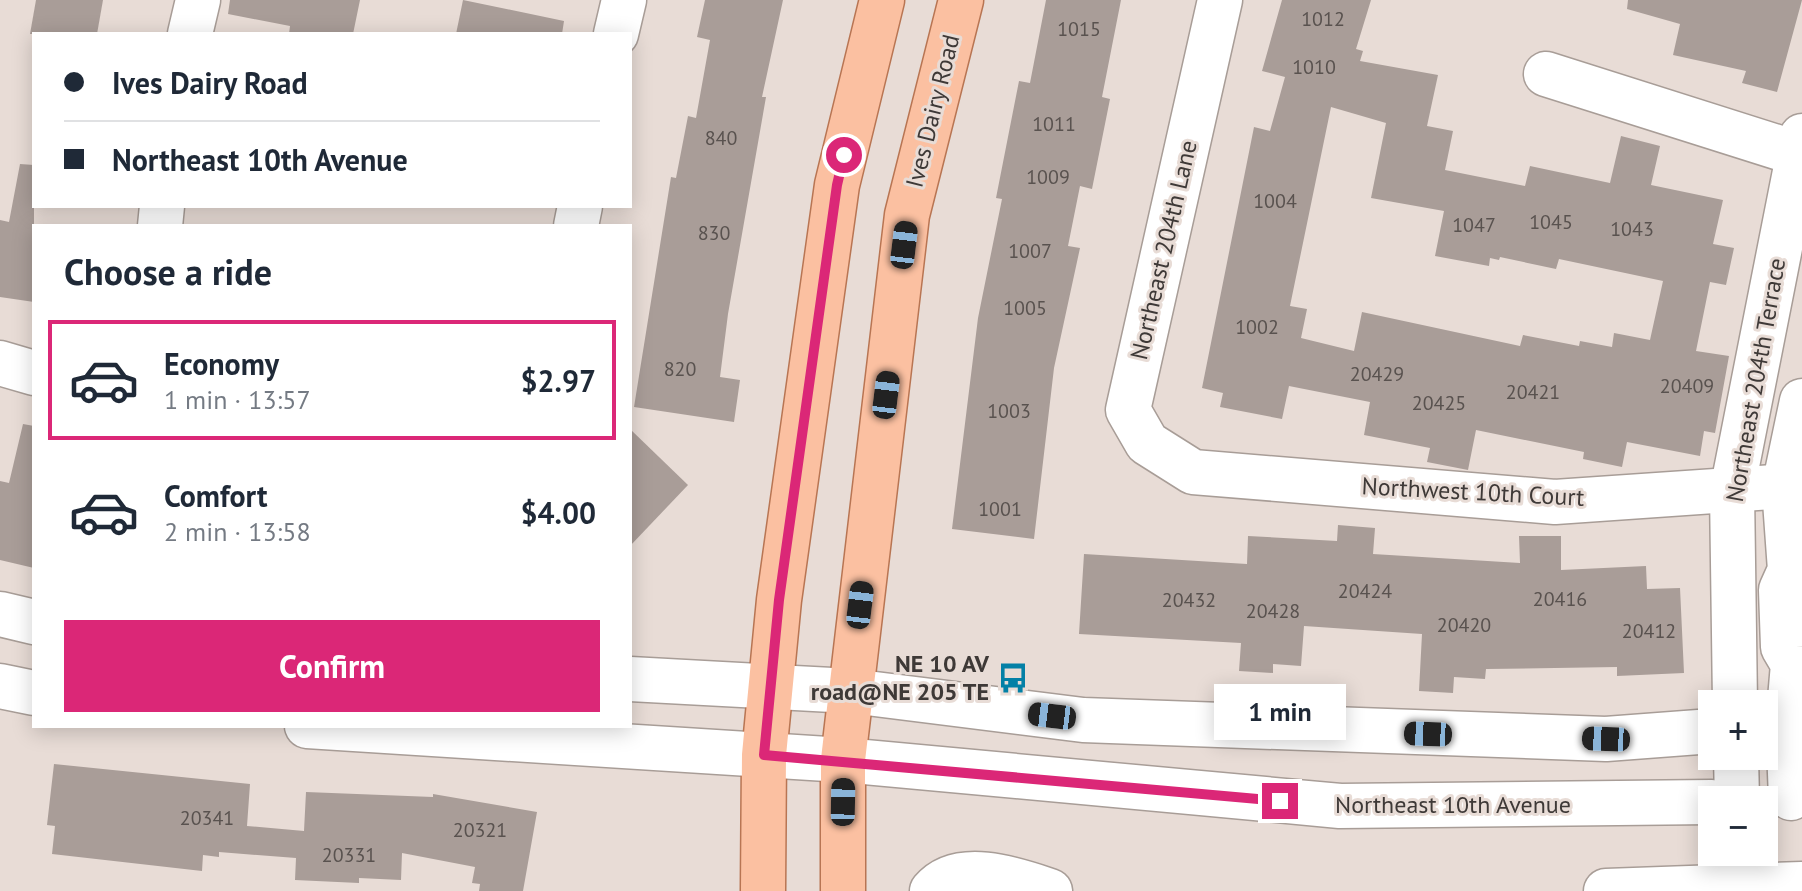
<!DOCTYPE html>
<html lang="en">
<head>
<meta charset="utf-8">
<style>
  body { margin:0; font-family:"PT Sans",sans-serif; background:#f2f2f3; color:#1f2937; height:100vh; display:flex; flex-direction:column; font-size:30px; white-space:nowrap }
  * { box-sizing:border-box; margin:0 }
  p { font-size:26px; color:#747a83 }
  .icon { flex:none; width:44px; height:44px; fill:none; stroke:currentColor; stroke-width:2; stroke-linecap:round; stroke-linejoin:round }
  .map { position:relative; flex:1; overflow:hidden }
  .panel { position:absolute; left:32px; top:224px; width:600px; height:504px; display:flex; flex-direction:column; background:#fff; border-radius:0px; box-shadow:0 4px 20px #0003 }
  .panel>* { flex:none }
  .hud { position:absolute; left:32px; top:32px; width:600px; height:176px; border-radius:0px; box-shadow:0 4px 20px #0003; display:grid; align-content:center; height:176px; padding:0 32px; background:#fff }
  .controls { position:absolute; left:1698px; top:690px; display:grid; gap:16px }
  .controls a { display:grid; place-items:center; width:80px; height:80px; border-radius:0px; background:#fff; box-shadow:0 4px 20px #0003; font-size:40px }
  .end { position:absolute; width:36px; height:36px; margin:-18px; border:10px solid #db2777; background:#fff; box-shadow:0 0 0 4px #fff }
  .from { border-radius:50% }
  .bubble { position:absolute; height:56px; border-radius:0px; background:#fff; box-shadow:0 4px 20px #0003; font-size:26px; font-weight:700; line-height:56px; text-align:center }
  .car { position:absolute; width:24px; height:48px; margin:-24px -12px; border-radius:10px; box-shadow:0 0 6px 2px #0007; background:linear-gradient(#222 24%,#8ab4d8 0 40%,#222 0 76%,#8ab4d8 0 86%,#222 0) }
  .hud b { display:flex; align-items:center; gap:28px; height:76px; font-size:30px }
  .hud b+b { border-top:2px solid #e0e1e3 }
  .hud i { width:20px; height:20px; background:#1f2937 }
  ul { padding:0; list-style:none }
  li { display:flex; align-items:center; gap:24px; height:120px; margin:0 16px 12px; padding:0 16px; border:4px solid transparent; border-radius:0px }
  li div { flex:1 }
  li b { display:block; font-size:30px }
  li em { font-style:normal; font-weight:700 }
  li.current { border-color:#db2777 }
  li>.icon { width:72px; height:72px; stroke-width:1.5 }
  h2 { padding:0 32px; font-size:36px; line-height:96px }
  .primary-button { display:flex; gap:16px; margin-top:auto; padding:16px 32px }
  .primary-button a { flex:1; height:92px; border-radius:0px; background:#db2777; color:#fff; font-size:32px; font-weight:700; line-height:92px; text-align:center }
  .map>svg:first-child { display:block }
  .building { fill:#a99d98; fill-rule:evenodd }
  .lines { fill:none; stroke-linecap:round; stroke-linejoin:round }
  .minor-casing { stroke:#a89d97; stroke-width:47 }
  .major-casing { stroke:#b87553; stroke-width:47 }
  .minor { stroke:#fff; stroke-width:44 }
  .major { stroke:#fbc0a1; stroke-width:44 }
  .route { stroke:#db2777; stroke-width:10 }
  .labels { text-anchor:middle; stroke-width:6; stroke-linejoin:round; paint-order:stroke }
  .number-label { font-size:20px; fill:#59524f }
  .street-label { font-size:24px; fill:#3e3937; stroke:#e8dcd6 }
  .poi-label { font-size:24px; font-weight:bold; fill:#3e3937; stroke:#e8dcd6; text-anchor:end }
</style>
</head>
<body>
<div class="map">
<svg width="1802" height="891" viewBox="0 0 1802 891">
  <rect width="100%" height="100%" fill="#e8dcd6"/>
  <g class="building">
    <path d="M 36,0 L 103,0 L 97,34 L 30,34 Z"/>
    <path d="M 230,0 L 360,0 L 353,34 L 289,34 L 290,26 L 228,14 Z"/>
    <path d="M 463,0 L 564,21 L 562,34 L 456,34 Z"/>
    <path d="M 705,0 L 783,0 L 762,97 L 766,97 L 728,314 L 720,377 L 740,380 L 734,422 L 634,407 L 671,177 L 676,178 L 688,116 L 696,118 L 710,40 L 697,37 Z"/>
    <path d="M 1046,0 L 1121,0 L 1102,97 L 1110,99 L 1092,189 L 1080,186 L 1068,246 L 1080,248 L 1054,368 L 1034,539 L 952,529 L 978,318 L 1002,199 L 996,198 L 1019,81 L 1030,83 Z"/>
    <path d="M 1282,0 L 1371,0 L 1356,49 L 1363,51 L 1360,61 L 1438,75 L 1427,126 L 1453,131 L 1445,170 L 1525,186 L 1530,166 L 1610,183 L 1621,136 L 1660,146 L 1651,185 L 1723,200 L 1713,244 L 1734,248 L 1726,285 L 1710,282 L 1696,351 L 1729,356 L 1715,433 L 1704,431 L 1700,456 L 1627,442 L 1622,467 L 1583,459 L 1584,452 L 1476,430 L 1468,470 L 1427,462 L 1430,448 L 1364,435 L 1370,402 L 1289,386 L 1282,419 L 1220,407 L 1223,393 L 1202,388 L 1254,127 L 1270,131 L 1285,77 L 1262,71 ZM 1331,107 L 1386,123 L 1371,198 L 1444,211 L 1435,256 L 1489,266 L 1490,258 L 1499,260 L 1500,257 L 1556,269 L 1559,259 L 1663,281 L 1650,340 L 1614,333 L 1612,347 L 1580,341 L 1579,346 L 1523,335 L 1520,346 L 1362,312 L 1354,351 L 1301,338 L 1307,309 L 1290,306 Z"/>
    <path d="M 1628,0 L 1802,0 L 1777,92 L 1742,83 L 1746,71 L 1673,55 L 1680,24 L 1627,9 Z"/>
    <path d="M 20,164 L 34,165 L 34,302 L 0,297 L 0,220 L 9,222 Z"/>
    <path d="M 23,424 L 34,426 L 34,568 L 0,560 L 0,481 L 9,483 Z"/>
    <path d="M 630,429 L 688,485 L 630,546 Z"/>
    <path d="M 1338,525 L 1375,528 L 1373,554 L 1520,563 L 1519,536 L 1561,536 L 1561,570 L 1646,566 L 1647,589 L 1680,588 L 1684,673 L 1617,676 L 1617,667 L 1486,669 L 1485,679 L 1454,677 L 1453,693 L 1419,691 L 1422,634 L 1304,626 L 1301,666 L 1273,664 L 1273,673 L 1239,671 L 1241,643 L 1079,634 L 1084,554 L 1247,564 L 1248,536 L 1337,541 Z"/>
    <path d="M 54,764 L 250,784 L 247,826 L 304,831 L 306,792 L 433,797 L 433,794 L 537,812 L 523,891 L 479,891 L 480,884 L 472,883 L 475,867 L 402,853 L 401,880 L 359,878 L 359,883 L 295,880 L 296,858 L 219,852 L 219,857 L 203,855 L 202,871 L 52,854 L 55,826 L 47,825 Z"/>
  </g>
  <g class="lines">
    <g class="minor-casing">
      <g id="minor">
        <path d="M 1220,0 L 1128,410 L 1147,443 L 1193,472 L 1555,502 L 1802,485"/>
        <path d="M 190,34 L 198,0"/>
        <path d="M 616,34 L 624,0"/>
        <path d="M 1546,74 L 1802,155"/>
        <path d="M 160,226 L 162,206"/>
        <path d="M 576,226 L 580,206"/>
        <path d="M 0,363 L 34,373"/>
        <path d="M 0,614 L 34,622"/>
        <path d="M 630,679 L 851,691 L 1083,720 L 1606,739 L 1712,731"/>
        <path d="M 0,686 L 34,693"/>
        <path d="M 1735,704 L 1732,491 L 1802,136"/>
        <path d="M 307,726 L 843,760 L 1340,806 L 1712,802"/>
        <path d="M 1736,756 L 1737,800"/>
        <path d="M 1791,798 L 1788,723 L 1793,664 L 1783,647 L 1781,590 L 1790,570 L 1784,487 L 1802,401"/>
        <path d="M 932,891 C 959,859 1017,880 1050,891"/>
        <path d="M 1606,891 L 1802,884"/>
      </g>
    </g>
    <g class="major-casing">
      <g id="major">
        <path d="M 763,891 L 764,755 L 779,600 L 837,185 L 882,0"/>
        <path d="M 843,891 L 843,760 L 907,215 L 961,0"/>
      </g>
    </g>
    <use href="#minor" class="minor"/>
    <use href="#major" class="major"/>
  </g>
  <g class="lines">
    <path class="route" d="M 844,155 L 837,185 L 779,600 L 764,755 L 1280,801"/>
  </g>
  <defs>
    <g id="bus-bare" transform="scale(2.4)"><path d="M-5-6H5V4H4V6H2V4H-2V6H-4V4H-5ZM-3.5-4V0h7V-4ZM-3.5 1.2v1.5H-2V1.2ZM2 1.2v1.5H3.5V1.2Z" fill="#0380a6" stroke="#e8dcd6" stroke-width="2.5" paint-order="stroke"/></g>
  </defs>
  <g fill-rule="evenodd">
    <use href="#bus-bare" x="1013" y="678"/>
  </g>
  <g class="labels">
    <g class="number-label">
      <text x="1323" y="26">1012</text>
      <text x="1079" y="36">1015</text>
      <text x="1314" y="74">1010</text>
      <text x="1054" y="131">1011</text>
      <text x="721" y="145">840</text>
      <text x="1048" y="184">1009</text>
      <text x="1275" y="208">1004</text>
      <text x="1551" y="229">1045</text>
      <text x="1474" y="232">1047</text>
      <text x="1632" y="236">1043</text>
      <text x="714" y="240">830</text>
      <text x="1030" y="258">1007</text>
      <text x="1025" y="315">1005</text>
      <text x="1257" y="334">1002</text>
      <text x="680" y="376">820</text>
      <text x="1377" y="381">20429</text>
      <text x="1687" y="393">20409</text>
      <text x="1533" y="399">20421</text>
      <text x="1439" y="410">20425</text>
      <text x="1009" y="418">1003</text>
      <text x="1000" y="516">1001</text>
      <text x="1365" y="598">20424</text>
      <text x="1560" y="606">20416</text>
      <text x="1189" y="607">20432</text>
      <text x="1273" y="618">20428</text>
      <text x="1464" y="632">20420</text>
      <text x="1649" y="638">20412</text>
      <text x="207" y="825">20341</text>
      <text x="480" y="837">20321</text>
      <text x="349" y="862">20331</text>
    </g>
    <g class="street-label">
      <text transform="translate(933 111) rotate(-76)" y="8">Ives Dairy Road</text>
      <text transform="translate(1164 250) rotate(-77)" y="8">Northeast 204th Lane</text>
      <text transform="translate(1756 380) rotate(-80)" y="8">Northeast 204th Terrace</text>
      <text transform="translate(1473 492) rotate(3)" y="8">Northwest 10th Court</text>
      <text x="1453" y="813">Northeast 10th Avenue</text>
    </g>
    <g class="poi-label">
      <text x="989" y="672">NE 10 AV<tspan x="989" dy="28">road@NE 205 TE</tspan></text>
    </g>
  </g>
</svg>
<div class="controls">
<a>+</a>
<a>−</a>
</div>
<i class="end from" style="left:844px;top:155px"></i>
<i class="end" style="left:1280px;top:801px"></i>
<div class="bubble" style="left:1214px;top:684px;width:132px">1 min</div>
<i class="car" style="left:904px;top:245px;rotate:7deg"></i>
<i class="car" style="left:886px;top:395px;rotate:7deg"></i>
<i class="car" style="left:860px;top:605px;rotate:7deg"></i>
<i class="car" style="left:1052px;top:716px;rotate:277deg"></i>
<i class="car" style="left:1428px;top:734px;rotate:272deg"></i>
<i class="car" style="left:1606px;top:739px;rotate:272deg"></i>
<i class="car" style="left:843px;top:802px;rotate:1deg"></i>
<div class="hud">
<b><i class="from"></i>Ives Dairy Road</b>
<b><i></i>Northeast 10th Avenue</b>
</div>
<section class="panel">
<h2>Choose a ride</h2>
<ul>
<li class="current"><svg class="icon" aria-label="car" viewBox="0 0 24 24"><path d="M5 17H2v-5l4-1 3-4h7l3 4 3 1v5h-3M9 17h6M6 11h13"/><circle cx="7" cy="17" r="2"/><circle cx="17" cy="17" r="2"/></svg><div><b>Economy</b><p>1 min · 13:57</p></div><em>$2.97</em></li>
<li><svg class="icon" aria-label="car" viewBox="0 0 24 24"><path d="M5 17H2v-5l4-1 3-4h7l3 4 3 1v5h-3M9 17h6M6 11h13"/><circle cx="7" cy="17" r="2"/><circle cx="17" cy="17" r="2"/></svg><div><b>Comfort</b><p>2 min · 13:58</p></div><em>$4.00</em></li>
</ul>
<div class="primary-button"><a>Confirm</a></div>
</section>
</div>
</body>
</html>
